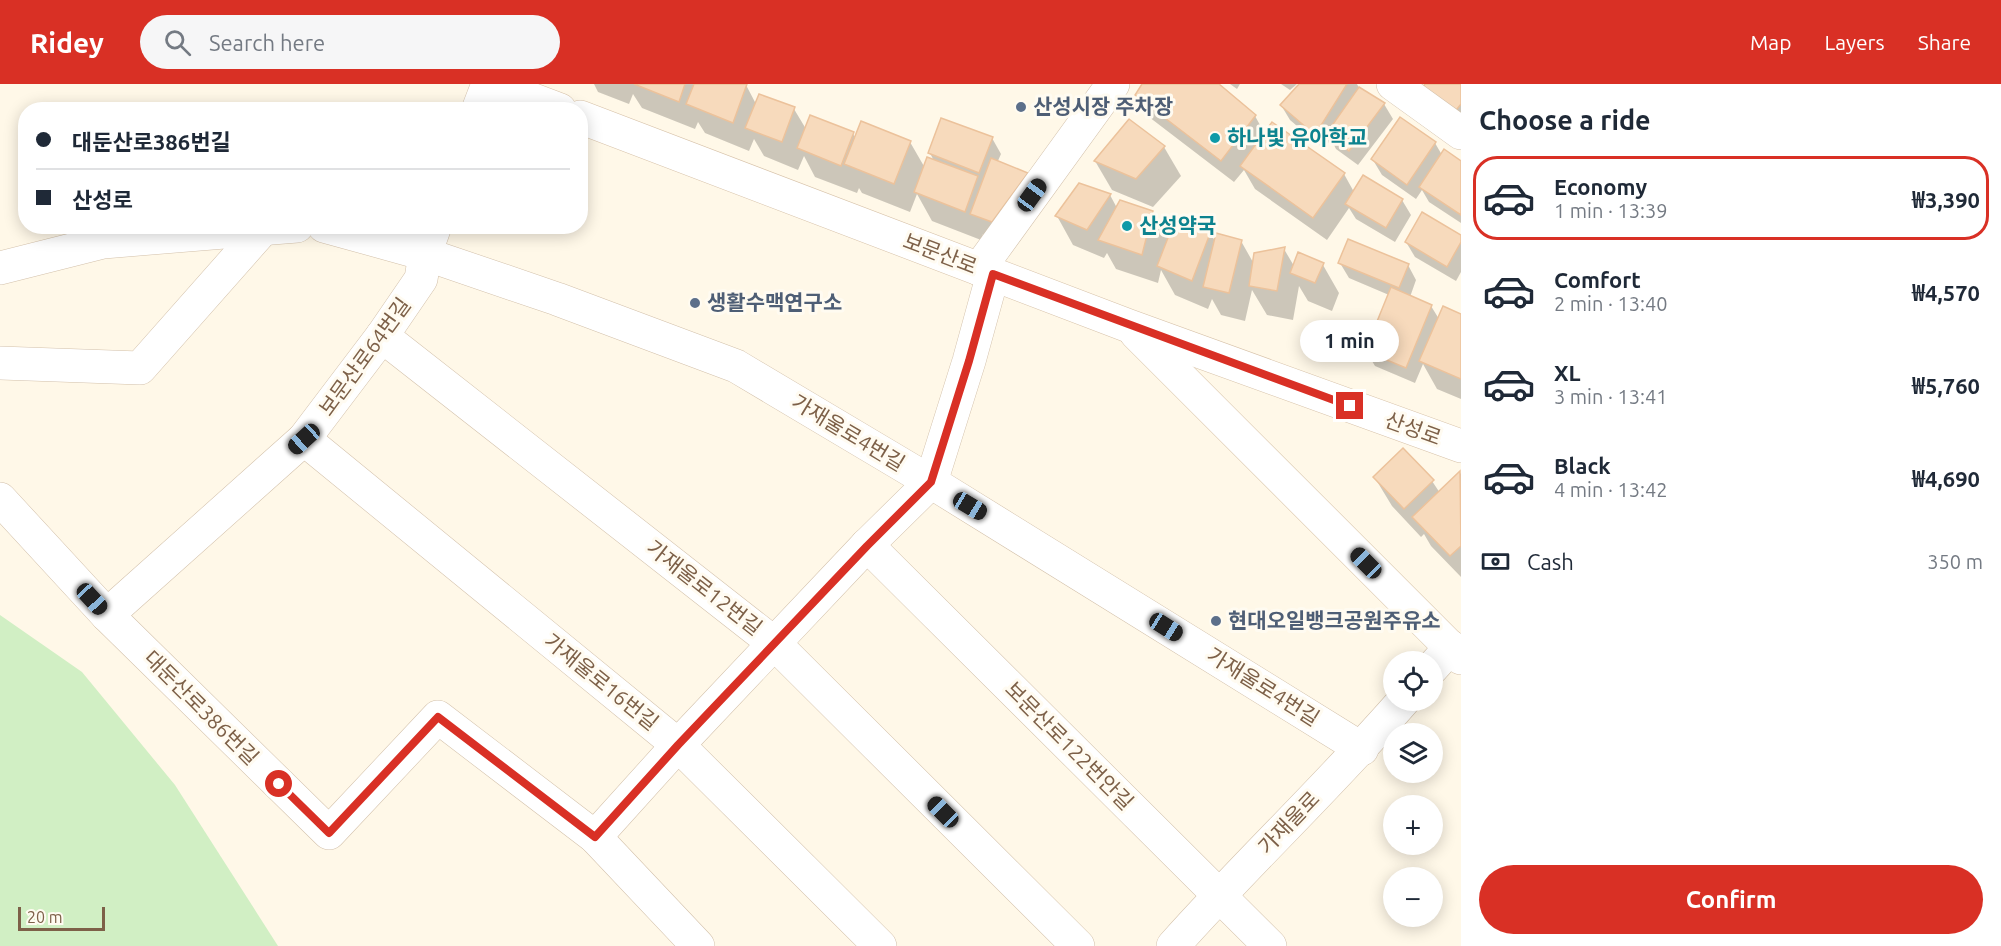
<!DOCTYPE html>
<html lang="en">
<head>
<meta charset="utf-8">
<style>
  body { margin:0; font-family:Ubuntu,"Noto Sans KR",sans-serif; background:#f6f6f7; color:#1f2937; height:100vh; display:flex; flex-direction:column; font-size:22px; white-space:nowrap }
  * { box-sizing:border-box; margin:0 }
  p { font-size:20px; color:#747a83 }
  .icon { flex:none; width:33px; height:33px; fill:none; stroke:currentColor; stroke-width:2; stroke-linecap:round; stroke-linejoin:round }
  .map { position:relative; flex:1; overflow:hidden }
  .side { display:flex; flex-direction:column; background:#fff; width:540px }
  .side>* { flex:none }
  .banner { position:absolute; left:18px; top:18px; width:570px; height:132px; border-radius:24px; box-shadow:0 3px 15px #0003; display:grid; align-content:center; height:132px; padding:0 18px; background:#fff }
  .controls { position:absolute; left:1383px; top:567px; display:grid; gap:12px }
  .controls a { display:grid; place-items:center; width:60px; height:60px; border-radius:50%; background:#fff; box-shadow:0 3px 15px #0003; font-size:30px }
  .scale { position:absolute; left:18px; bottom:15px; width:87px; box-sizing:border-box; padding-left:6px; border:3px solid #7d6048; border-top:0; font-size:16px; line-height:21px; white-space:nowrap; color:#7d6048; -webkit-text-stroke:4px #fffbf1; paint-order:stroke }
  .end { position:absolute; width:27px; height:27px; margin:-14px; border:8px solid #d93025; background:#fff; box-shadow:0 0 0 3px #fff }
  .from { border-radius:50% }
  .bubble { position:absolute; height:42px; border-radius:21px; background:#fff; box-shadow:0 3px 15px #0003; font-size:20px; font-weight:700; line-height:42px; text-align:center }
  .car { position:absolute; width:18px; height:36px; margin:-18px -9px; border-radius:8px; box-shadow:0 0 4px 2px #0007; background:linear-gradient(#222 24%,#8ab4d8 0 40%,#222 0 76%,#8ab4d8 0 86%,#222 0) }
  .banner b { display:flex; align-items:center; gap:21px; height:57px; font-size:22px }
  .banner b+b { border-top:2px solid #e0e1e3 }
  .banner i { width:15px; height:15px; background:#1f2937 }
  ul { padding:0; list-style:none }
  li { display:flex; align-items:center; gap:18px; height:84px; margin:0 12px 9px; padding:0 6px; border:3px solid transparent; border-radius:24px }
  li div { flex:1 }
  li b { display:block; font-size:22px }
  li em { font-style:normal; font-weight:700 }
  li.on { border-color:#d93025 }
  li>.icon { width:54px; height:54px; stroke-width:1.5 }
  h2 { padding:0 18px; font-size:27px; line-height:72px }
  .pay { display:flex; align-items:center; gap:15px; height:66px; padding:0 18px; font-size:22px }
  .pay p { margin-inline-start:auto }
  .button { display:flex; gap:12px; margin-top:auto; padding:12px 18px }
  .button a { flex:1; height:69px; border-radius:36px; background:#d93025; color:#fff; font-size:24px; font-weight:700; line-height:69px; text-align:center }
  header { display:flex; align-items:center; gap:36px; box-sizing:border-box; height:84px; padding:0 30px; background:#d93025; color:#fff }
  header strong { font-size:28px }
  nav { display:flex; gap:33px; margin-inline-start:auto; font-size:21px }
  .search { width:420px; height:54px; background:#f6f6f7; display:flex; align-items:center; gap:15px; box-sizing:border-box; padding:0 21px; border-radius:33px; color:#747a83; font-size:22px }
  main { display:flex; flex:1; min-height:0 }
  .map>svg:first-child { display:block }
  .green { fill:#d1efc4 }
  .shadow { fill:#0003 }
  .building { fill:#f7dabc; stroke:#ecc29b; stroke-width:1.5 }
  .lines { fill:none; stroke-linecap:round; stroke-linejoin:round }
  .street-casing { stroke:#d3c1ab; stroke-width:34 }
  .secondary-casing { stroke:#d7c2a9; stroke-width:34 }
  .street { stroke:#fff; stroke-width:33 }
  .secondary { stroke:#fff; stroke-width:33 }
  .route { stroke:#d93025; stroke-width:8 }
  .service-dot { fill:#5c6f8a; stroke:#fffbf1; stroke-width:2 }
  .culture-dot { fill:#0f9aa8; stroke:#fffbf1; stroke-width:2 }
  .labels { text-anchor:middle; stroke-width:6; stroke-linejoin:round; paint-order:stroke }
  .service-label { font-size:21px; font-weight:bold; fill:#4e5e75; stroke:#fffbf1; text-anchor:start }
  .culture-label { font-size:21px; font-weight:bold; fill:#0d838f; stroke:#fffbf1; text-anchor:start }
  .street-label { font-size:21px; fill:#7d6048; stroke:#fffbf1 }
</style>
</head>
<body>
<header>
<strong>Ridey</strong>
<div class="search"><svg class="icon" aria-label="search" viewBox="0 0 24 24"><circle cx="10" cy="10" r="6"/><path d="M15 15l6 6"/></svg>Search here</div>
<nav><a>Map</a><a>Layers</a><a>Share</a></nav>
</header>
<main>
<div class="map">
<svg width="1461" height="862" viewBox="0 0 1461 862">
  <rect width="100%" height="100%" fill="#fff8e8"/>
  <path class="green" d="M 0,531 L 82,588 L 175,701 L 278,862 L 0,862 Z"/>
  <g class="shadow">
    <path d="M 594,0 L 742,0 L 746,1 L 756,20 L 794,25 L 806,45 L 853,50 L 856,55 L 910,58 L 925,84 L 934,77 L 930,69 L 992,54 L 1001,70 L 997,79 L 1027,90 L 1044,118 L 988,158 L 983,150 L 981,156 L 932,137 L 917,110 L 910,128 L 862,109 L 859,104 L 857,109 L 815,93 L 804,72 L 798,86 L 764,72 L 754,55 L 749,67 L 705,49 L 698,38 L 695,45 L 642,24 L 633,10 L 629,20 L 598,8 Z"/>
    <path d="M 1144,0 L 1217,0 L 1255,32 L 1265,50 L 1272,40 L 1344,90 L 1354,108 L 1402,116 L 1411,131 L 1395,158 L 1356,135 L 1349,124 L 1327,156 L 1255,105 L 1244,86 L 1234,98 L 1149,33 L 1136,11 Z"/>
    <path d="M 1230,0 L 1240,0 L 1237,5 Z"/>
    <path d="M 1281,0 L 1297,0 L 1290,6 Z"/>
    <path d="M 1301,0 L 1357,0 L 1360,6 L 1384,20 L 1393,35 L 1358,81 L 1336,65 L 1331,55 L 1324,65 L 1290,36 L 1281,21 Z"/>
    <path d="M 1427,0 L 1461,0 L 1461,44 Z"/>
    <path d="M 1401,35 L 1435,59 L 1442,71 L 1461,78 L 1461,139 L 1429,118 L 1422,106 L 1416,115 L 1382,91 L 1373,76 Z"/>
    <path d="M 1129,37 L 1164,63 L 1181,92 L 1153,123 L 1112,106 L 1095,77 Z"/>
    <path d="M 1110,111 L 1117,124 L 1152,128 L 1169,157 L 1210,149 L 1215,157 L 1241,157 L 1254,180 L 1284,165 L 1294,182 L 1323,181 L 1339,209 L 1332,227 L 1308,217 L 1299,202 L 1293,236 L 1267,231 L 1252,206 L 1245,237 L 1221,231 L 1212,215 L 1208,225 L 1175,211 L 1161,186 L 1158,199 L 1116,185 L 1107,169 L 1104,174 L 1073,161 L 1057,132 Z"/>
    <path d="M 1461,153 L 1461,188 L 1456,197 L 1415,173 L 1406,158 Z"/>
    <path d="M 1340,179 L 1408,181 L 1416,196 L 1410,213 L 1431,222 L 1439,235 L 1461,231 L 1461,315 L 1437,305 L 1423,280 L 1415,299 L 1375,282 L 1366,267 L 1389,211 L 1349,194 Z"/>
    <path d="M 1460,389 L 1461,390 L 1461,493 L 1431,462 L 1424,450 L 1421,453 L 1392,422 L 1375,394 L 1432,397 L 1440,409 Z"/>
  </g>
  <g class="building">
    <path d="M 634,0 L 685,0 L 679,18 Z"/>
    <path d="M 694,0 L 747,0 L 733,39 L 686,20 Z"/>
    <path d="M 1142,0 L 1219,0 L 1256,31 L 1221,77 L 1135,11 Z"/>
    <path d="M 1299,0 L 1347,0 L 1315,51 L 1280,21 Z"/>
    <path d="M 1425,0 L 1461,0 L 1461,20 L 1453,30 L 1421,5 Z"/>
    <path d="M 1359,3 L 1385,19 L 1349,67 L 1326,50 Z"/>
    <path d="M 759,10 L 795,23 L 782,58 L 745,44 Z"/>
    <path d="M 810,31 L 854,48 L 841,82 L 797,64 Z"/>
    <path d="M 1400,33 L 1436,58 L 1407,101 L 1371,75 Z"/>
    <path d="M 941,34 L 993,53 L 979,89 L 928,69 Z"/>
    <path d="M 1129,35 L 1165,62 L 1136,95 L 1094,77 Z"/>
    <path d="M 861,37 L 911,57 L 894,100 L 844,80 Z"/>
    <path d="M 1272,38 L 1345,89 L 1313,134 L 1240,82 Z"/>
    <path d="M 1444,65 L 1461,77 L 1461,131 L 1419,103 Z"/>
    <path d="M 927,73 L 978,92 L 965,128 L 914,108 Z"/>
    <path d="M 991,74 L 1028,89 L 992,138 L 970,130 Z"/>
    <path d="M 1363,91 L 1403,115 L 1386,144 L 1345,120 Z"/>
    <path d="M 1079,99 L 1111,110 L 1087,146 L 1055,132 Z"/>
    <path d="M 1120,116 L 1153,127 L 1142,171 L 1098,156 Z"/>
    <path d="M 1422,128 L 1461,151 L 1461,158 L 1447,183 L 1405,158 Z"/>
    <path d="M 1176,133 L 1211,147 L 1192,197 L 1157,182 Z"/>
    <path d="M 1216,149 L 1242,156 L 1229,209 L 1203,203 Z"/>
    <path d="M 1348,155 L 1409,180 L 1399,204 L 1338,179 Z"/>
    <path d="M 1285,163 L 1277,207 L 1249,202 L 1254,169 Z"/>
    <path d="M 1298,168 L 1324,179 L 1315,199 L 1290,189 Z"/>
    <path d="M 1391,203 L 1432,221 L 1406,284 L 1365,267 Z"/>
    <path d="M 1443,222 L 1461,230 L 1461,295 L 1419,277 Z"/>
    <path d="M 1403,364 L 1434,396 L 1404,425 L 1373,393 Z"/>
    <path d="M 1460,387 L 1461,462 L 1450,472 L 1412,433 Z"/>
  </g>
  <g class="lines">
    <g class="street-casing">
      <g id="street">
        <path d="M 1393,0 L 1461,49"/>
        <path d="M 478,26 L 488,0"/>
        <path d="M 324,142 L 425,170 L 557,215 L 736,282 L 931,398 L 1362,665"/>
        <path d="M 0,184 L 103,158 L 297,142"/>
        <path d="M 979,185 L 1113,0"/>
        <path d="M 382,252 L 775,560 L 1078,862"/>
        <path d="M 0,279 L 140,284 L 262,146"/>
        <path d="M 304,355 L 678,661 L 880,862"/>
        <path d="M 0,415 L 107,531 L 329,749 L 438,633 L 595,753 L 698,862"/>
        <path d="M 867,461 L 1270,862"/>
        <path d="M 107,531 L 304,355 L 382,252 L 421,195 L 425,170 L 435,142"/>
        <path d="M 1432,584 L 1451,563"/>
        <path d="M 595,753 L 678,661 L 867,461 L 931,398 L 969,277 L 993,190"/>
        <path d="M 1173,862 C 1248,778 1330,701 1404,616"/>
      </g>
    </g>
    <g class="secondary-casing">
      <g id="secondary">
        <path d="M 492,0 L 560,26"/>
        <path d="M 580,33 L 1129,242 L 1461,362"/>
        <path d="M 1136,249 L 1461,574"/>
      </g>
    </g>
    <use href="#street" class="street"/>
    <use href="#secondary" class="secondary"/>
  </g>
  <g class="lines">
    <path class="route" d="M 279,700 L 329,749 L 438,633 L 595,753 L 678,661 L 867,462 L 931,398 L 969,277 L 993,190 L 1350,322"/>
  </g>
  <g class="service-dot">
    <circle cx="1021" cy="23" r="6"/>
    <circle cx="695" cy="219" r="6"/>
    <circle cx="1216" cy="537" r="6"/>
  </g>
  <g class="culture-dot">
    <circle cx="1215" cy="54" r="6"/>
    <circle cx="1127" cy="142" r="6"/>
  </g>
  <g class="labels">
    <g class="service-label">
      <text x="1033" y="30">산성시장 주차장</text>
      <text x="707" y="226">생활수맥연구소</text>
      <text x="1228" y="544">현대오일뱅크공원주유소</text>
    </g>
    <g class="culture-label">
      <text x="1227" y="61">하나빛 유아학교</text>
      <text x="1139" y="149">산성약국</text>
    </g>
    <g class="street-label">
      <text transform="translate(940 170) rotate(21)" y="7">보문산로</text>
      <text transform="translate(365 273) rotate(-54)" y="7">보문산로64번길</text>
      <text transform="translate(1413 345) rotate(20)" y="7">산성로</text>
      <text transform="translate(848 349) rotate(31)" y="7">가재울로4번길</text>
      <text transform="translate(704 504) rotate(38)" y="7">가재울로12번길</text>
      <text transform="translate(601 598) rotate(39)" y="7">가재울로16번길</text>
      <text transform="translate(1263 603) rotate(32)" y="7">가재울로4번길</text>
      <text transform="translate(201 624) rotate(45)" y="7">대둔산로386번길</text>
      <text transform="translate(1069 662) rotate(45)" y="7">보문산로122번안길</text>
      <text transform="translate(1289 739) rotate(-46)" y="7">가재울로</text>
    </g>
  </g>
</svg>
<div class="controls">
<a><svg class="icon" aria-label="locate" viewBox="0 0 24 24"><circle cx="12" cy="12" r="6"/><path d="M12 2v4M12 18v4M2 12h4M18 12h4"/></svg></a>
<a><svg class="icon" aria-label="layers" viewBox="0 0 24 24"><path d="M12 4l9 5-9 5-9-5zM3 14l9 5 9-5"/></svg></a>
<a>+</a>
<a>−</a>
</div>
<div class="scale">20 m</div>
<i class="end from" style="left:279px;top:700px"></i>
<i class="end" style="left:1350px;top:322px"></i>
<div class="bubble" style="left:1300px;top:236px;width:99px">1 min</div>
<i class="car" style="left:1032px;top:111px;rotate:36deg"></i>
<i class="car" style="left:304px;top:355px;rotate:228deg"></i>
<i class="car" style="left:970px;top:422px;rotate:121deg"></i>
<i class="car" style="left:1366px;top:479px;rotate:315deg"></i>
<i class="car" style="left:92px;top:515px;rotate:137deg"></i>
<i class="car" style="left:1166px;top:543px;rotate:122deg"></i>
<i class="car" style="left:943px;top:728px;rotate:315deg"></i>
<div class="banner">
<b><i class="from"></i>대둔산로386번길</b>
<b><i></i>산성로</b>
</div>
</div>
<section class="side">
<h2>Choose a ride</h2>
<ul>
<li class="on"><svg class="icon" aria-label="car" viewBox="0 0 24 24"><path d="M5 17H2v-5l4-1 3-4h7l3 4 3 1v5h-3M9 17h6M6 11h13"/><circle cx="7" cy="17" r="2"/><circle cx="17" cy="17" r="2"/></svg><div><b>Economy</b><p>1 min · 13:39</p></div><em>₩3,390</em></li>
<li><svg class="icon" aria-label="car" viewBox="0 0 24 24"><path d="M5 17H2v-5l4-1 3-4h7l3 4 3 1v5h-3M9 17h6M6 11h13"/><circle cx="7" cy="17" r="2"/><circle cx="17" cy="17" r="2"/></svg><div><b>Comfort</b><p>2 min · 13:40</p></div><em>₩4,570</em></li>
<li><svg class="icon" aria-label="car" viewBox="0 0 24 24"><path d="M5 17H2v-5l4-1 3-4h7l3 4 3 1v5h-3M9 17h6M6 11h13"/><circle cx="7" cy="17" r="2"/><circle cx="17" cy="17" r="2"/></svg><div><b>XL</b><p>3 min · 13:41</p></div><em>₩5,760</em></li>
<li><svg class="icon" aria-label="car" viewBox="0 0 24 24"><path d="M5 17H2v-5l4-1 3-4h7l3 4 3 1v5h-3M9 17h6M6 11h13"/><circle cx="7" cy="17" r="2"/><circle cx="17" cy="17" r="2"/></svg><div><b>Black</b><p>4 min · 13:42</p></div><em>₩4,690</em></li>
</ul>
<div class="pay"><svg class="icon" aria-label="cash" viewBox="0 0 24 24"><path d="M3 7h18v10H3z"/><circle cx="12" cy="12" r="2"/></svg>Cash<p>350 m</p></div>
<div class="button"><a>Confirm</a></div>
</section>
</main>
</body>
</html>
